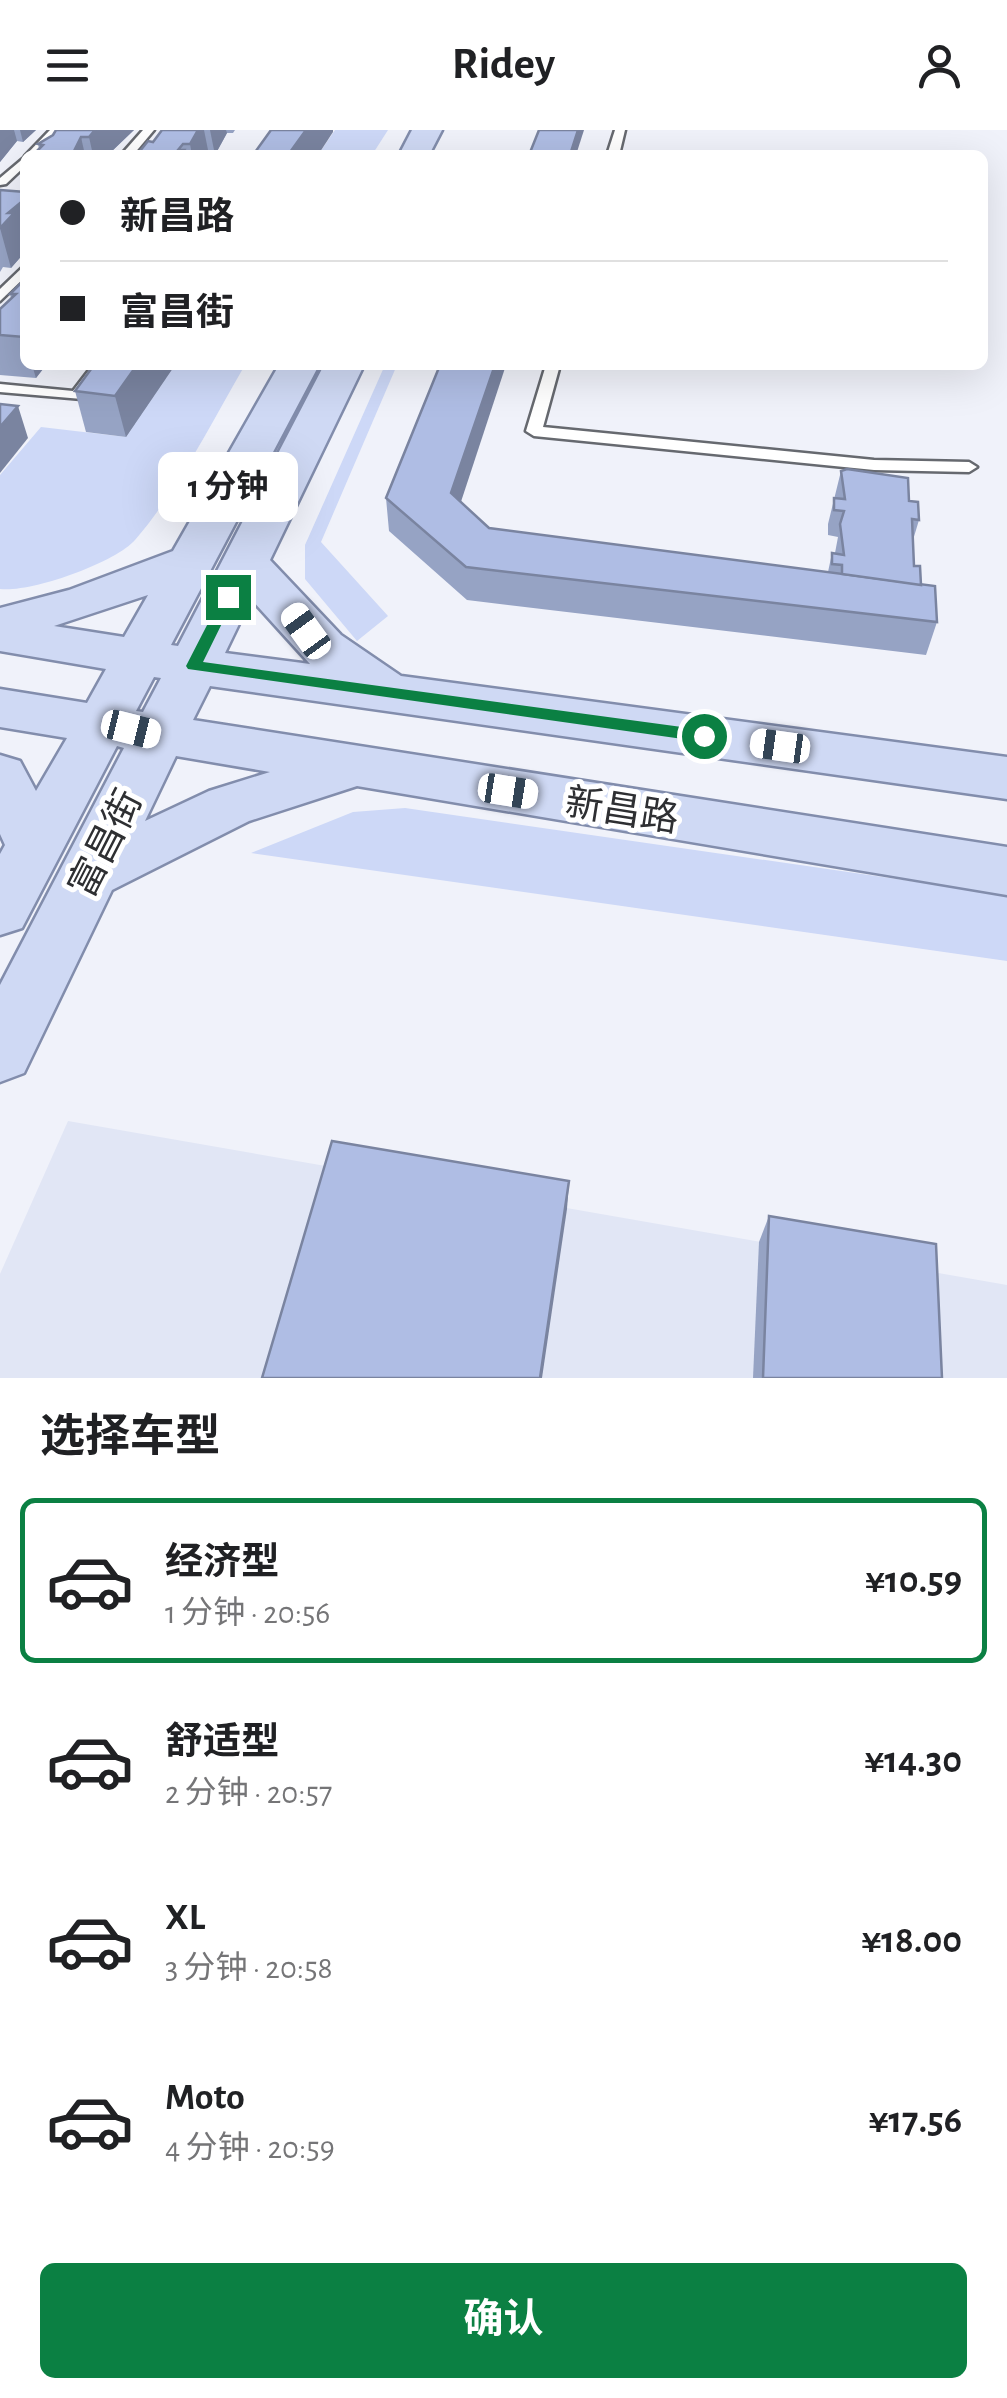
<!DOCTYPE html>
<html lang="zh">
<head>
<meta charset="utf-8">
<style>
  body { margin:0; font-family:"Alegreya Sans","Noto Sans SC",sans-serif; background:#f6f6f6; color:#202124; height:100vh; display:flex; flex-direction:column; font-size:38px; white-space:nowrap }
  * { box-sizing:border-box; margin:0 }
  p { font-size:32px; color:#757577 }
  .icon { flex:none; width:55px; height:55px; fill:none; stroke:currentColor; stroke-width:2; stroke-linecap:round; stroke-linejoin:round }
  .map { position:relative; height:1248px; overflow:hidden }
  .side { display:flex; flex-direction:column; background:#fff; flex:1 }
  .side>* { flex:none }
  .hud { position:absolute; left:20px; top:20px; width:968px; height:220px; border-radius:15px; box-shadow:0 10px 40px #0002; display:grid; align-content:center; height:220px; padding:0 40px; background:#fff }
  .end { position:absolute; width:45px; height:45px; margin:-22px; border:12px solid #0b8043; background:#fff; box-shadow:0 0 0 5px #fff }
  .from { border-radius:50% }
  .bubble { position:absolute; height:70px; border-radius:15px; background:#fff; box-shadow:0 10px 40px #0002; font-size:32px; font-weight:700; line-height:70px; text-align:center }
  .car { position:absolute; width:30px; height:60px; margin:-30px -15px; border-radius:12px; box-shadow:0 0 8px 2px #0007; background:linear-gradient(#fff 24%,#345 0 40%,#fff 0 76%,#345 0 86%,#fff 0) }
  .hud b { display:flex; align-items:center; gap:35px; height:95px; font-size:38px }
  .hud b+b { border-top:2px solid #e0e0e0 }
  .hud i { width:25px; height:25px; background:#202124 }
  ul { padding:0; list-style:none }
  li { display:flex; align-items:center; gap:30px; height:165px; margin:0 20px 15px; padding:0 20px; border:5px solid transparent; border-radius:15px }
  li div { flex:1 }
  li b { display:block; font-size:38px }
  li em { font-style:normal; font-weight:700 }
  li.selected { border-color:#0b8043 }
  li>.icon { width:90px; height:90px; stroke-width:1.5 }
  h2 { padding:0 40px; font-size:45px; line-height:120px }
  .action { display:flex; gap:20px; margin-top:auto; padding:20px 40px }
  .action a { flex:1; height:115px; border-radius:15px; background:#0b8043; color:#fff; font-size:40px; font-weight:700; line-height:115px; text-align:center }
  header { display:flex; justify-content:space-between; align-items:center; height:130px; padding:0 40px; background:#fff; font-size:45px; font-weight:700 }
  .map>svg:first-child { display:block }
  .built { fill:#e1e6f5 }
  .green { fill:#cdd8f7 }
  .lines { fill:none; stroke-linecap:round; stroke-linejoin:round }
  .service-casing { stroke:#66696f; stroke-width:5 }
  .primary-casing { stroke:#828dac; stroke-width:5 }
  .service { fill:#fff; fill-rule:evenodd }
  .primary { fill:#cfd9f4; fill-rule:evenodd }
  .wall { fill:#96a3c4 }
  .shaded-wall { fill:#7a84a0 }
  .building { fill:#afbde4; stroke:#7a84a0; stroke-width:2.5 }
  .route { fill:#0b8043 }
  .labels { text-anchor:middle; stroke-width:10; stroke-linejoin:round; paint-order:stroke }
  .street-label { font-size:38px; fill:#2e2f32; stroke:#fff }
</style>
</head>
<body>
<header><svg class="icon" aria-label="menu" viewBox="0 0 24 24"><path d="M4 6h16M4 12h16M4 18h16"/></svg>Ridey<svg class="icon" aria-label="person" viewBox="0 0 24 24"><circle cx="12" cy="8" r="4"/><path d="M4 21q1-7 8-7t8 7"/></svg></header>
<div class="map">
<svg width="1007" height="1248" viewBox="0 0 1007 1248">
  <rect width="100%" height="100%" fill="#f0f2fa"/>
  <path class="built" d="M 68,991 L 1007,1155 L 1007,1248 L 0,1248 L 0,1144 Z"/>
  <g class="green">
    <path d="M 335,0 L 388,0 L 372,25 L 318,25 Z"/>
    <path d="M 175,235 L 245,235 C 211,293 179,359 135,410 C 115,433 30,463 0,459 L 0,345 L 41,297 L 126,307 Z"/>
    <path d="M 385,235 L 397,235 L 321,412 L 388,486 L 357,511 L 305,449 L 305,415 Z"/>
    <path d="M 405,678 L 1007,765 L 1007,831 L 251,723 L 353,682 Z"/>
  </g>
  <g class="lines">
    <g class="service-casing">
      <g id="service">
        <path d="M 50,0 L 61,0 L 36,25 L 25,26 Z"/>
        <path d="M 143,0 L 154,0 L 133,25 L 121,25 Z"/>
        <path d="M 615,0 L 625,0 L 619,25 L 607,25 Z"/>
        <path d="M 25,27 L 25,36 L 6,54 L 0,55 L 0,48 Z"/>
        <path d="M 25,135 L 25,147 L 0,171 L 0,159 Z"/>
        <path d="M 93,235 L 107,235 L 82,269 L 0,262 L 0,254 L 73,261 Z"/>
        <path d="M 546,235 L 560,235 L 543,297 L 874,330 L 969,332 L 977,337 L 969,342 L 874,340 L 534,306 L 526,301 Z"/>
      </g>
    </g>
    <g class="primary-casing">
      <g id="primary">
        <path d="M 412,0 L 442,0 L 429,25 L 399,25 Z"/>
        <path d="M 279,235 L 319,235 L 171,515 L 178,516 L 324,235 L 364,235 L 270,430 L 341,505 L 401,546 L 1007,627 L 1007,669 L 210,556 L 193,590 L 1007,717 L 1007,765 L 357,656 L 249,691 L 112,760 L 24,943 L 0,952 L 0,855 L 124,618 L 117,616 L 22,798 L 0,805 L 0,724 L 5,715 L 0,704 L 0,625 L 20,631 L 36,661 L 67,608 L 0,597 L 0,559 L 87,573 L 106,539 L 0,521 L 0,478 L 69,460 L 173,421 ZM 148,465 L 124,507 L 54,496 ZM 251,469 L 310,534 L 225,523 ZM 154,547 L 161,548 L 143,582 L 136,581 ZM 176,626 L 270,642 L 209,661 L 145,691 Z"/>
      </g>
    </g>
    <use href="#service" class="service"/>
    <use href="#primary" class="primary"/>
  </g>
  <g class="wall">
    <path d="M 0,0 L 36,0 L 23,12 L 17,11 L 0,32 Z"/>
    <path d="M 56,0 L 134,0 L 111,22 L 112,25 L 38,25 L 37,21 L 39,19 L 38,14 L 53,5 Z"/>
    <path d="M 162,0 L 235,0 L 233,3 L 227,3 L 215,25 L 141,25 L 140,21 L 153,12 Z"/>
    <path d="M 0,60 L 25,62 L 25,122 L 11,138 L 3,137 L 0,142 Z"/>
    <path d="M 25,149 L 25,235 L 42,235 L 43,239 L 36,248 L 0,245 L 0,179 L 11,168 L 10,164 Z"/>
    <path d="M 94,235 L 175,235 L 126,307 L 86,302 L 75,261 Z"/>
    <path d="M 841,341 L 909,371 L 919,390 L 913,410 L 914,436 L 937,492 L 926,525 L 467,470 L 389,401 L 386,368 L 461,372 L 489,398 L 828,442 L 832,423 L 835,423 L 838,407 L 828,405 L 828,394 Z"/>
    <path d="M 769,1086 L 942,1248 L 753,1248 L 759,1112 Z"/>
  </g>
  <g class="shaded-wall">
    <path d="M 0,0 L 14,0 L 17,11 L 0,32 Z"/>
    <path d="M 20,0 L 36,0 L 23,12 Z"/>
    <path d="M 95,0 L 134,0 L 111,22 L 112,25 L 93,25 L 89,7 Z"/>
    <path d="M 198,0 L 204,0 L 209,25 L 192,25 L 190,14 Z"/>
    <path d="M 210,0 L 226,0 L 227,3 L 215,25 Z"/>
    <path d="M 306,0 L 333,0 L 333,2 L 318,25 L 288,25 Z"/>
    <path d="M 578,0 L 584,0 L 576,25 L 570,25 Z"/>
    <path d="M 81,7 L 85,25 L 73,25 L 73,23 Z"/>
    <path d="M 25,69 L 25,116 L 23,117 L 25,122 L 11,138 L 0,98 L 8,83 Z"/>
    <path d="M 32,235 L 42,235 L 43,239 L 36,248 Z"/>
    <path d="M 137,235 L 175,235 L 126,307 L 115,266 Z"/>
    <path d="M 495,235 L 506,235 L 453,396 L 451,363 Z"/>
    <path d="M 18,276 L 28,308 L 0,343 L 0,297 Z"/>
    <path d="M 569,1051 L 567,1079 L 542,1248 L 540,1248 Z"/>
  </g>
  <g class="building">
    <path d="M 56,0 L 95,0 L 89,7 L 81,7 L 73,23 L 37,21 L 43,15 L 38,14 L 53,5 Z"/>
    <path d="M 162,0 L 198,0 L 190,14 L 183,14 L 178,20 L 184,20 L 180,25 L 142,25 L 145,22 L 140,21 L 148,11 L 153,12 Z"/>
    <path d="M 271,0 L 306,0 L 288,25 L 253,25 Z"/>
    <path d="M 539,0 L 578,0 L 570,25 L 529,25 Z"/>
    <path d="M 0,60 L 25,62 L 25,69 L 8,83 L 14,83 L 0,98 Z"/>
    <path d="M 25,149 L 25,206 L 24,207 L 0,205 L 0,179 L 16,164 L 10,164 Z"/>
    <path d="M 94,235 L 137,235 L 115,266 L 75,261 Z"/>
    <path d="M 440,235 L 495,235 L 451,363 L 489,398 L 935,456 L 937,492 L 466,437 L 386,368 Z"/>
    <path d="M 0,274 L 18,276 L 0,297 Z"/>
    <path d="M 847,339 L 908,348 L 909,371 L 918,372 L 919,390 L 912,389 L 914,436 L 920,436 L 921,455 L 842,444 L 842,435 L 832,434 L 832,423 L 844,425 L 840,394 L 844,381 L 834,380 L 834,368 L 845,369 L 841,341 Z"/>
    <path d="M 332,1011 L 569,1051 L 540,1248 L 262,1248 Z"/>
    <path d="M 769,1086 L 936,1114 L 942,1248 L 763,1248 Z"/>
  </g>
  <path class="route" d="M 223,464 L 235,467 L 203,532 L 704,600 L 712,606 L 704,612 L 188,539 L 186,536 Z"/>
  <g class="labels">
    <g class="street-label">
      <text transform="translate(622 680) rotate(9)" y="13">新昌路</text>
      <text transform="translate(105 713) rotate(-63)" y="13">富昌街</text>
    </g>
  </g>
</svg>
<i class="end from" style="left:704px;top:606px"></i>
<i class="end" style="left:228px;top:467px"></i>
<div class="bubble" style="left:158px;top:322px;width:140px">1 分钟</div>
<i class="car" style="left:306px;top:501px;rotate:324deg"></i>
<i class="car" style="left:131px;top:599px;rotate:104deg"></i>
<i class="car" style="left:780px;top:616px;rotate:278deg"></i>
<i class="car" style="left:508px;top:661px;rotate:99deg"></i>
<div class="hud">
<b><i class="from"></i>新昌路</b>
<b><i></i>富昌街</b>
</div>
</div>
<section class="side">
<h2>选择车型</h2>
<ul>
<li class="selected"><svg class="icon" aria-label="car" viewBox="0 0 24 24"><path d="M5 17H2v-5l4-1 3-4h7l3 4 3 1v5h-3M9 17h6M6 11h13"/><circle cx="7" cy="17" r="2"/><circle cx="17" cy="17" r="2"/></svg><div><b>经济型</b><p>1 分钟 · 20:56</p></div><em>¥10.59</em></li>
<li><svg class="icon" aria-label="car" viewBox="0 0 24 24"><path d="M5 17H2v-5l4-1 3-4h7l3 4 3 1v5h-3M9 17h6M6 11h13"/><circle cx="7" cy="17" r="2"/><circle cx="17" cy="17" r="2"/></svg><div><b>舒适型</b><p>2 分钟 · 20:57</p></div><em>¥14.30</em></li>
<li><svg class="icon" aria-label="car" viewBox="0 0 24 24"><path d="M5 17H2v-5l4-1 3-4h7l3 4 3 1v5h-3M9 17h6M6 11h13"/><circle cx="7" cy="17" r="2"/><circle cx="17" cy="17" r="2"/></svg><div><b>XL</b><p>3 分钟 · 20:58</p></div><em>¥18.00</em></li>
<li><svg class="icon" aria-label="car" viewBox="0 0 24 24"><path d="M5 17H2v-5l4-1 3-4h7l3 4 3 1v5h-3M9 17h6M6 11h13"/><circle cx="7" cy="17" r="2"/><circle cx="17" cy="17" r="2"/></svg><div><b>Moto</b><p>4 分钟 · 20:59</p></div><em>¥17.56</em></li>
</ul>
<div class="action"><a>确认</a></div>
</section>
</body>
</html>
